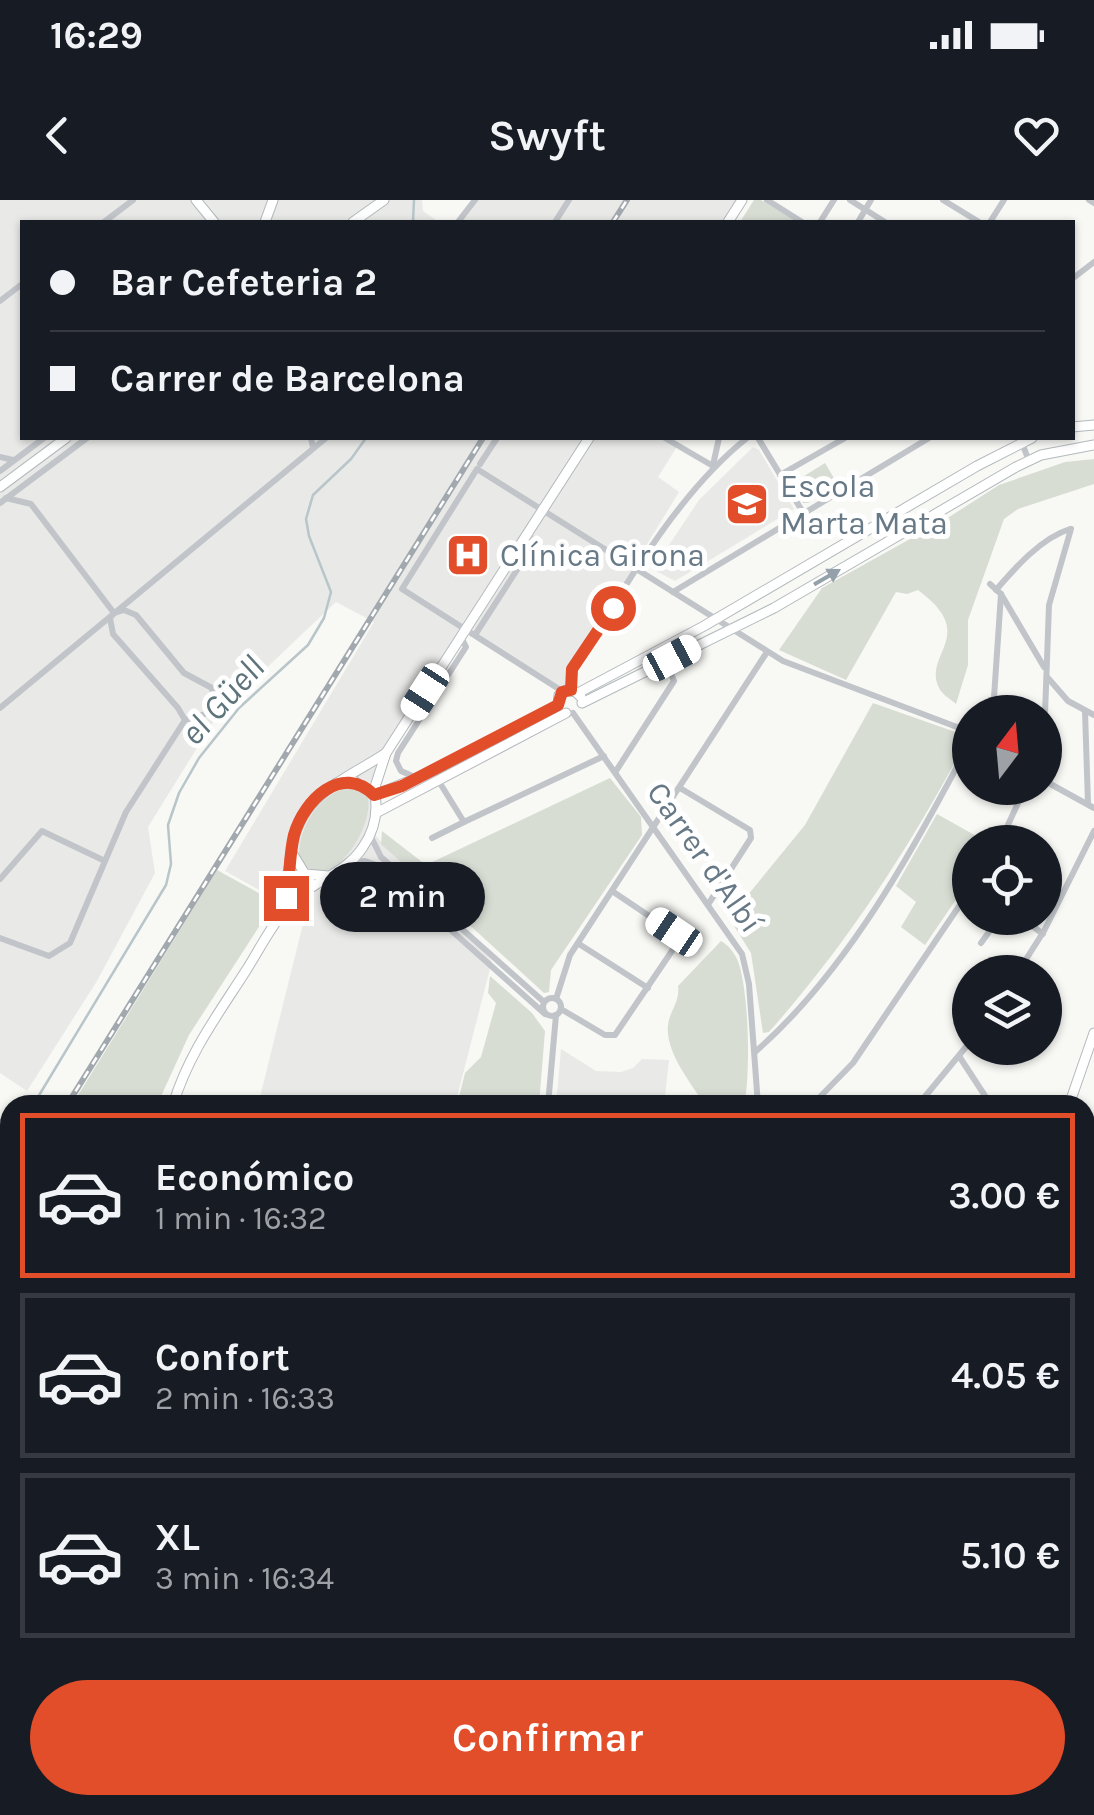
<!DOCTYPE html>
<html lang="es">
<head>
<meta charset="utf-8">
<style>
  body { margin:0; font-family:Karla,sans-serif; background:#20242c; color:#f1f3f6; height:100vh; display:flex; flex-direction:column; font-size:38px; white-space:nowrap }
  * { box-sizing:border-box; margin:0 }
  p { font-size:32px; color:#9ea1a6 }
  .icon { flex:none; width:55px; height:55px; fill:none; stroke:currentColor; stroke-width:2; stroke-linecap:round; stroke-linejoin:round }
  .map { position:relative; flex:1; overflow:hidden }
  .sheet { position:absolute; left:0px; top:895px; width:1095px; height:720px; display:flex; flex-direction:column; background:#171b24; border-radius:30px 30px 0 0; box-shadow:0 2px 8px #0004 }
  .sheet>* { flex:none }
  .top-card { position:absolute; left:20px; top:20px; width:1055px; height:220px; border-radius:0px; box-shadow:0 2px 8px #0004; display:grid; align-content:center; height:220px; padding:0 30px; background:#171b24 }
  .needle { width:65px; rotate:16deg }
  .tools { position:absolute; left:952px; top:495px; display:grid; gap:20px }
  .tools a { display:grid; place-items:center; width:110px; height:110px; border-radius:50%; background:#171b24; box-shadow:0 2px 8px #0004; font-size:50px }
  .end { position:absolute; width:45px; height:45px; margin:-22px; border:12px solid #e24d2a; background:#fff; box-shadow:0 0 0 5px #fff }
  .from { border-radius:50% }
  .bubble { position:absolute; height:70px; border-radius:35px; background:#171b24; box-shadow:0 2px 8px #0004; font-size:32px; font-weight:600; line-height:70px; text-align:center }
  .car { position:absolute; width:30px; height:60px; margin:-30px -15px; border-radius:12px; box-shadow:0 0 8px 2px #0007; background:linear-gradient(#fff 24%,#345 0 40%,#fff 0 76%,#345 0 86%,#fff 0) }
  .top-card b { display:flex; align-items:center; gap:35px; height:95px; font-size:38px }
  .top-card b+b { border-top:2px solid #363941 }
  .top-card i { width:25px; height:25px; background:#f1f3f6 }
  ul { padding:18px 0 0; list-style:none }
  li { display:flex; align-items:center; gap:30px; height:165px; margin:0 20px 15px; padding:0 10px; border:5px solid #363941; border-radius:0px }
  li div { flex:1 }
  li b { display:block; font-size:38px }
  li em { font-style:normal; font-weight:600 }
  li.active { border-color:#e24d2a }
  li>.icon { width:90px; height:90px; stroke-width:1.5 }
  .primary-button { display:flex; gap:20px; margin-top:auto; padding:20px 30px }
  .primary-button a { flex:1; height:115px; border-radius:60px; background:#e24d2a; color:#fff; font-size:40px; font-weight:600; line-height:115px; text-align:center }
  .status { display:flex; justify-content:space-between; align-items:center; height:70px; padding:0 50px; background:#171b24; direction:ltr }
  .status svg { height:28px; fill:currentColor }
  header { display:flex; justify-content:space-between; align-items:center; height:130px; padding:0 30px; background:#171b24; font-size:45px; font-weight:600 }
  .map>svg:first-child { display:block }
  .built { fill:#e9e9e8 }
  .green { fill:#d8ddd4 }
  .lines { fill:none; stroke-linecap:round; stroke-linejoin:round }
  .stream { stroke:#b8c5c9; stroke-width:2.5 }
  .secondary-casing { stroke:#b3b9bd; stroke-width:11 }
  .primary-casing { stroke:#b4b9bd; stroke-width:12 }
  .highway-casing { stroke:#b4b8bb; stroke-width:14 }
  .street { stroke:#c1c5c9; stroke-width:6 }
  .secondary { stroke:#fff; stroke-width:9 }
  .primary { stroke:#fff; stroke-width:10 }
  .highway { stroke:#fff; stroke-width:11 }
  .rail-casing { stroke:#a2a9ae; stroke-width:6 }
  .rail { stroke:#fff; stroke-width:2.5; stroke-dasharray:8; stroke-linecap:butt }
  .highway-bridge-casing { stroke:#b4b8bb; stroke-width:14; stroke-linecap:butt }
  .highway-bridge { stroke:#fff; stroke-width:11 }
  .oneway { fill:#95a1aa }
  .route { stroke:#e24d2a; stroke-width:12 }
  .labels { text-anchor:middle; stroke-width:10; stroke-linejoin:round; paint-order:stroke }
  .poi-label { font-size:32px; fill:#677986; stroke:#fff; text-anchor:start }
  .street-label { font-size:32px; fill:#677986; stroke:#fff }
  .water-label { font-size:35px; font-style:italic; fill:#5e747b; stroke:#fff }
</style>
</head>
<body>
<div class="status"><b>16:29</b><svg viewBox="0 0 49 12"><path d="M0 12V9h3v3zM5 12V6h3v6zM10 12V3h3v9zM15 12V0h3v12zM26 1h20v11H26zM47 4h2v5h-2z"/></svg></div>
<header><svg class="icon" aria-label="back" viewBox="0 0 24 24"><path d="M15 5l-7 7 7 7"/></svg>Swyft<svg class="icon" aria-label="heart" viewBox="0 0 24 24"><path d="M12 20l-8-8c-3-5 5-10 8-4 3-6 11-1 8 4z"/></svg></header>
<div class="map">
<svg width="1094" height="1615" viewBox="0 0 1094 1615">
  <rect width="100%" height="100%" fill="#f8f8f5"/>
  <g class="built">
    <path d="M 0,0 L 422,0 L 423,11 L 439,22 L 22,22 L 22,238 L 664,238 L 678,245 L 658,277 L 679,292 L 638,359 L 633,380 L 568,485 L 556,488 L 464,431 L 384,555 L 376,636 L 492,761 L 455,905 L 258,905 L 304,720 L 286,705 L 225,671 L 374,422 L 336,402 L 218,514 L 148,627 L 155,673 L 97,781 L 27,891 L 0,873 Z"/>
    <path d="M 473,0 L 742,0 L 727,22 L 456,22 Z"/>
    <path d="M 753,247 L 759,250 L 794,309 L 675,381 L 656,371 L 655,366 L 699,300 Z"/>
    <path d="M 561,849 L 596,871 L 621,872 L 633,868 L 642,859 L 669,860 L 664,905 L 556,905 Z"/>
    <path d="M 0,1209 L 10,1215 L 10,1401 L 0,1396 L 3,1384 L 0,1382 Z"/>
  </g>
  <g class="green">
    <path d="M 754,0 L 761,0 L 797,22 L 740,22 Z"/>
    <path d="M 1094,259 L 1094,284 L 1018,309 L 1004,319 L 968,420 L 968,465 L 956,504 C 950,499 942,494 939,488 C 922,453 980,436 918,390 L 907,394 L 896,392 L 846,480 L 779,450 L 822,388 L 946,319 L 999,285 L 1065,262 Z"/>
    <path d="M 825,263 L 838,285 L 808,303 L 803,303 L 793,283 Z"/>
    <path d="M 873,503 L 961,534 L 966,537 L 965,544 C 909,648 848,743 769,832 L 763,833 L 751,753 L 729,718 L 805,625 Z"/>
    <path d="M 610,578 L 641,617 L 642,635 L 551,770 L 549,792 L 544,793 L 381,644 L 382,631 L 426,665 Z"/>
    <path d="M 347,587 L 357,588 L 368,598 C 374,631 324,703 299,656 C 299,626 318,597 347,587 Z"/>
    <path d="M 937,614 L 987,642 L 970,642 L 970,679 L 925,745 L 901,727 L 916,702 L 896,686 Z"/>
    <path d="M 217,670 L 275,702 L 189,835 L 157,905 L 72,905 Z"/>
    <path d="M 721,741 C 728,745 733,751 737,759 C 749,786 751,876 744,905 L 705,905 C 691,883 665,852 668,825 C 670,810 680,802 678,786 Z"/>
    <path d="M 490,776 L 532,813 L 545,831 L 539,905 L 457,905 L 465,873 L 481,857 L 496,803 L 488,793 Z"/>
    <path d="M 0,1396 L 10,1401 L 10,1605 L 62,1605 L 57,1615 L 0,1615 Z"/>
    <path d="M 432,1605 L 571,1605 L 570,1615 L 446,1615 Z"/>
    <path d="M 812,1605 L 890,1605 L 909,1615 L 916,1605 L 975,1605 L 968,1615 L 813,1615 Z"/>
  </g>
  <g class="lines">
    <g class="stream">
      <path d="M 413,22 L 414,0"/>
      <path d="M 23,905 L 38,897 L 166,685 L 171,664 L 168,625 L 179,593 L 199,558 L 239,508 L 308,445 L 324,418 L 331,392 L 309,336 L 306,319 L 313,295 L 351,259 L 366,238"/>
      <path d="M 0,921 L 10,911"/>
    </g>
    <g class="secondary-casing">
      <g id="secondary">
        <path d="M 196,0 L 214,22"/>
        <path d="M 265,22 L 273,0"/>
        <path d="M 353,22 L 384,0"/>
        <path d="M 728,22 L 742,0"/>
        <path d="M 1072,227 L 1094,225"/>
        <path d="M 0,287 L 66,238"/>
        <path d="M 578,493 L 704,426 L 977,266 L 1032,238"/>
        <path d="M 582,503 L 774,408 L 1016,267 L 1041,255 L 1094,245"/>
        <path d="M 558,505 L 559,495 L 566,490 L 576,492 L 581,497"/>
        <path d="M 373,593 L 386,553 L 589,238"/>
        <path d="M 375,595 L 431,572 L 558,505"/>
        <path d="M 376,613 L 566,513"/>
        <path d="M 292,653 L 305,674 L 329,676"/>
        <path d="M 283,709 C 289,686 288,661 294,638 C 305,592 350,577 386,553"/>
        <path d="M 173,905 C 188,854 219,813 247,769 C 262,745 275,718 296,699 C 318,679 347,672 363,647 C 374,631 378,613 375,595 L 354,581 L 336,583"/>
        <path d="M 1069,905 L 1094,833"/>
        <path d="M 742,1615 L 752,1605"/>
      </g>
    </g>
    <g class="primary-casing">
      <path id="primary" d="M 244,1615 L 246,1605"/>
    </g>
    <g class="highway-casing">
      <path id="highway" d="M 0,1182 L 10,1174"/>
    </g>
    <g class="street">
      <path d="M 767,0 L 802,22"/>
      <path d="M 850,0 L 885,22"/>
      <path d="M 943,0 L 979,22"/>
      <path d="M 1089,0 L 1094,3"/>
      <path d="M 104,22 L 133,0"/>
      <path d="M 458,22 L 475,0"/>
      <path d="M 555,22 L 569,0"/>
      <path d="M 820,22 L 834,0"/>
      <path d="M 858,22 L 871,0"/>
      <path d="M 990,22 L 1004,0"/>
      <path d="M 1072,79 L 1094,62"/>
      <path d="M 0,101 L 22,84"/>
      <path d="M 311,238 L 313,248"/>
      <path d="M 665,238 L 713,266"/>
      <path d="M 758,238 L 804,314"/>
      <path d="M 1020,238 L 1029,261"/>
      <path d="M 0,257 L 13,260"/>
      <path d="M 480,264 L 497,238"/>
      <path d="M 713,265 L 719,238"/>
      <path d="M 0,271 L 44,238"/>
      <path d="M 780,275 L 845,238"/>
      <path d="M 6,298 L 31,304 L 114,413"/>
      <path d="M 0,303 L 87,238"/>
      <path d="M 990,384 L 1001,394 L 1044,467"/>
      <path d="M 996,390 C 1015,368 1041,338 1070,329"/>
      <path d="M 673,392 L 929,238"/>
      <path d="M 124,410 L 136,415 L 184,473 L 212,488 L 214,500 L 208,513 L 185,520 L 178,508 L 113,434 L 110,418 L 114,413 Z"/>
      <path d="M 475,435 L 533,345 L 529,332"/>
      <path d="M 1048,478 L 1068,501 L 1094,515"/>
      <path d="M 571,490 L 572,469 C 624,391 674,296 747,238"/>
      <path d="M 562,491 L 402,389 L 477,269 L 783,461 L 970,532"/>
      <path d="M 0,508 L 326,238"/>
      <path d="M 1085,511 L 1088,604"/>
      <path d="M 993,512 L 1001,394"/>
      <path d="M 573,513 L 742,754 L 749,784 L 758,905"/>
      <path d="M 1045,514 L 1049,405 L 1071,329"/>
      <path d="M 616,571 L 674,481 L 666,461"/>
      <path d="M 417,578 L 401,571 L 396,561 L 398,553 L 466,447 L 461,437"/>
      <path d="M 438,580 L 464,622 L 604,556"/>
      <path d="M 1045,581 L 1094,608"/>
      <path d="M 680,588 L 750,630 L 751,638 L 709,703"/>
      <path d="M 370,635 L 381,657 L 544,802"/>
      <path d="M 432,638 L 464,622"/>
      <path d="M 1000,642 L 1025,588"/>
      <path d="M 352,662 L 365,661 L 379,666 L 545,814"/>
      <path d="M 0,679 L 42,631 L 105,661"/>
      <path d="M 1022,718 L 1043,734"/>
      <path d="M 0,738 L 49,756 L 70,743 L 126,612 L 185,520"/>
      <path d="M 981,743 L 999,718"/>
      <path d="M 579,744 L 648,788"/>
      <path d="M 1018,772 L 1044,731 L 1094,631"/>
      <circle cx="552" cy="807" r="9"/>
      <path d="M 556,799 L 570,755 L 767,452"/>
      <path d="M 561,809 L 605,835 L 615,835 L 676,745 L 673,732 L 612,691"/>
      <path d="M 755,852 C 847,772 914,649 970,542"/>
      <path d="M 959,856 L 991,905"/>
      <path d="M 548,905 L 556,815"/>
      <path d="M 812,905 L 853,863 L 970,690"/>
      <path d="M 918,905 L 970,842"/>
      <path d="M 1085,976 L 1094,972"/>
      <path d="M 1085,997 L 1094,1000"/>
      <path d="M 1085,1097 L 1094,1101"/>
      <path d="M 0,1215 L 10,1222"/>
      <path d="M 1085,1238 L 1094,1241"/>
      <path d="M 1085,1281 L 1094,1284"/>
      <path d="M 0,1291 L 10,1276"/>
      <path d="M 1085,1360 L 1094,1361"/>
      <path d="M 0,1382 L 10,1389"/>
      <path d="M 1085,1455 L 1094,1454"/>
      <path d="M 1085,1523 L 1094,1520"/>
      <path d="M 138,1615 L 140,1605"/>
      <path d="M 392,1615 L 393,1605"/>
      <path d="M 590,1615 L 590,1605"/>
      <path d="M 636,1615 L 647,1605"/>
      <path d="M 1004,1615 L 1011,1605"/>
      <path d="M 1087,1615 L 1094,1609"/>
    </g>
    <use href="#secondary" class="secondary"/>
    <use href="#primary" class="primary"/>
    <use href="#highway" class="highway"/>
    <g class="rail-casing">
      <g id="rail">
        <path d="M 613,22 L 627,0"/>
        <path d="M 67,905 L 483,238"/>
        <path d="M 0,993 L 10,977"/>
      </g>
    </g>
    <use href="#rail" class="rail"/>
    <g class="highway-bridge-casing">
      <g id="highway-bridge">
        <path d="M 0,962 L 10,971"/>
        <path d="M 0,983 L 10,992"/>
      </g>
    </g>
    <use href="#highway-bridge" class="highway-bridge"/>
  </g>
  <defs><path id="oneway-solid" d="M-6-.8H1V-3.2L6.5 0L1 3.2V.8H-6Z" transform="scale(2.5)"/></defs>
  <use class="oneway" href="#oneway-solid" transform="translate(827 377) rotate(-30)"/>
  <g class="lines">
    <path class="route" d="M 286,698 C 290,678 289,656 294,635 C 304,600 342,563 374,595 L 402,586 L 558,505 L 562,492 L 571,490 L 572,469 L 613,408"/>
  </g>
  <defs>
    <g id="school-square" transform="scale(2.25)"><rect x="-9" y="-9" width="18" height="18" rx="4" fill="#e24d2a" stroke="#fff"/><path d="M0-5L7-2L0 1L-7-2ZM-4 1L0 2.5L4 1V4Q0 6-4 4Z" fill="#fff"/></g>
    <g id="hospital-square" transform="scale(2.25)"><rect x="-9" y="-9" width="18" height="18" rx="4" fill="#e24d2a" stroke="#fff"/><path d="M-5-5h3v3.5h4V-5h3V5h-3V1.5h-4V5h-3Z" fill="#fff"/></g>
  </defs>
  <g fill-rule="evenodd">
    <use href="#school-square" x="747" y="304"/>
    <use href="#hospital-square" x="468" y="355"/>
  </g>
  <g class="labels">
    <g class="poi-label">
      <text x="780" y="297">Escola<tspan x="780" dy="37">Marta Mata</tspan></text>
      <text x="500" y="366">Clínica Girona</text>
    </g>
    <g class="street-label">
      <text transform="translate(705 657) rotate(55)" y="11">Carrer d'Albí</text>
    </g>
    <g class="water-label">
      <text transform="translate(222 500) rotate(-48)" y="12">el Güell</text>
    </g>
  </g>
</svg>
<div class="tools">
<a><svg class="needle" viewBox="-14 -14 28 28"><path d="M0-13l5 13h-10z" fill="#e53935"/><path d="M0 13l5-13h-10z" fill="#9ea1a6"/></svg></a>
<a><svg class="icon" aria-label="locate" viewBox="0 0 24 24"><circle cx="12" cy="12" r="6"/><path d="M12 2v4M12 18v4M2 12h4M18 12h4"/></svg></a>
<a><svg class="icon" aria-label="layers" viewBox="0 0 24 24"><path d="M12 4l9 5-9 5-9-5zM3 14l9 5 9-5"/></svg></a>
</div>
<i class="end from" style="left:613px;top:408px"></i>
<i class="end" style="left:286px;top:698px"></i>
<div class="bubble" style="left:320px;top:662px;width:165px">2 min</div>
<i class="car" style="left:672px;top:458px;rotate:62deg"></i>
<i class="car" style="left:425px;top:492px;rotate:213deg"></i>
<i class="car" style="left:674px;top:732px;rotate:304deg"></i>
<div class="top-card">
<b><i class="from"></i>Bar Cefeteria 2</b>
<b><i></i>Carrer de Barcelona</b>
</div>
<section class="sheet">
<ul>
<li class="active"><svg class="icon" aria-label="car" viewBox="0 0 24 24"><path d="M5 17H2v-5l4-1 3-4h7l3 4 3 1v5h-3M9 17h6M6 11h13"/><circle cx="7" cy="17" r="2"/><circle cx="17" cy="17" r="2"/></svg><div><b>Económico</b><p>1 min · 16:32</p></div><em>3.00 €</em></li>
<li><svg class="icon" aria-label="car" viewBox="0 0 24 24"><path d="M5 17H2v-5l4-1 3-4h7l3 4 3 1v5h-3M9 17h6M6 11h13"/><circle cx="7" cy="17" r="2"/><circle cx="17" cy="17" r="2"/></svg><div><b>Confort</b><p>2 min · 16:33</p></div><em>4.05 €</em></li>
<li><svg class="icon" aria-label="car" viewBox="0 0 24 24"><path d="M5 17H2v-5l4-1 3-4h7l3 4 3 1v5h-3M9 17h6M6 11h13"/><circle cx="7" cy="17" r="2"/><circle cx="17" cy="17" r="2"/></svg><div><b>XL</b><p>3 min · 16:34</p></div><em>5.10 €</em></li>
</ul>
<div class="primary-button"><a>Confirmar</a></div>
</section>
</div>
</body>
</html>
